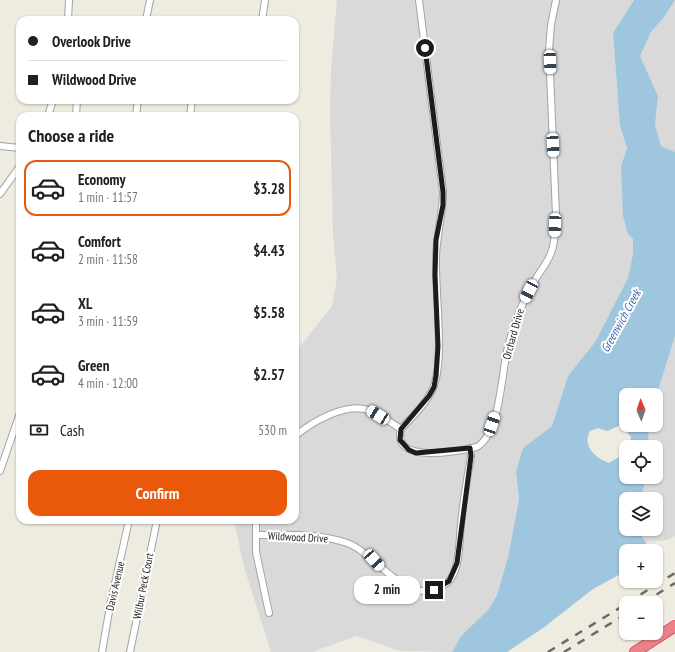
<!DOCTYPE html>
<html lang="en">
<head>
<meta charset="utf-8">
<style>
  body { margin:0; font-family:"PT Sans Narrow",sans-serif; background:#f2f2f2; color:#202124; height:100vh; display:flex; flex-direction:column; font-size:15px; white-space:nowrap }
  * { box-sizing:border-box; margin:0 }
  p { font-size:13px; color:#757577 }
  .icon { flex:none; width:22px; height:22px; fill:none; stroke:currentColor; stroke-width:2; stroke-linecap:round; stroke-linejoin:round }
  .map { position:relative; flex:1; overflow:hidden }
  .sheet { position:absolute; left:16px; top:112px; width:283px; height:412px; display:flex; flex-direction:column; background:#fff; border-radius:12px; box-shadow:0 1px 3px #0004 }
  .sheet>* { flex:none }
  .guide { position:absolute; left:16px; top:16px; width:283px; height:88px; border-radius:12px; box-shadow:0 1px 3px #0004; display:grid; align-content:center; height:88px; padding:0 12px; background:#fff }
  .needle { width:26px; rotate:358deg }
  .controls { position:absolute; left:619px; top:388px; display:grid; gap:8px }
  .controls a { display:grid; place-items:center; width:44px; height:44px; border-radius:8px; background:#fff; box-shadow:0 1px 3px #0004; font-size:20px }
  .end { position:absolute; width:18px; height:18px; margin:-9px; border:5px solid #1c1c1c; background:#fff; box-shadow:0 0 0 2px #fff }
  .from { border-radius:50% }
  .bubble { position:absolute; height:28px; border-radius:12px; background:#fff; box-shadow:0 1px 3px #0004; font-size:13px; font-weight:700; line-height:28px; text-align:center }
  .car { position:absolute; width:12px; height:24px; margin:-12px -6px; border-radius:5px; box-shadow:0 0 3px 1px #0007; background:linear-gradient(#fff 24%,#345 0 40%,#fff 0 76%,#345 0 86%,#fff 0) }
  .guide b { display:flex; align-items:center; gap:14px; height:38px; font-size:15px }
  .guide b+b { border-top:1px solid #e0e0e0 }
  .guide i { width:10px; height:10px; background:#202124 }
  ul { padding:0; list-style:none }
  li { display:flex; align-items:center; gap:12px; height:56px; margin:0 8px 6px; padding:0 4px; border:2px solid transparent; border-radius:12px }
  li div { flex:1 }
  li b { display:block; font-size:15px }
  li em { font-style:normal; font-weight:700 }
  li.selected { border-color:#ea580c }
  li>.icon { width:36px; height:36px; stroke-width:1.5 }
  h2 { padding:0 12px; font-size:18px; line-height:48px }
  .pay { display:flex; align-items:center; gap:10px; height:44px; padding:0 12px; font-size:15px }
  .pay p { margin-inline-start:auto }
  .primary-button { display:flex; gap:8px; margin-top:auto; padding:8px 12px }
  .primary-button a { flex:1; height:46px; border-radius:12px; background:#ea580c; color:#fff; font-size:16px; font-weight:700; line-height:46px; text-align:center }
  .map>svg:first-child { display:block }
  .residential { fill:#dad9d9 }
  .water { fill:#9ec6de }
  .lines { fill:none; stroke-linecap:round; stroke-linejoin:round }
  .minor-casing { stroke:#a3a3a3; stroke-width:8 }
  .motorway-casing { stroke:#df1b41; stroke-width:12 }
  .minor { stroke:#fff; stroke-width:6 }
  .motorway { stroke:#ea8387; stroke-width:11 }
  .rail { stroke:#6a6a6a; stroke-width:2.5; stroke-dasharray:8 8; stroke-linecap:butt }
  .route { stroke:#1c1c1c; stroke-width:5 }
  .labels { text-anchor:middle; stroke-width:4; stroke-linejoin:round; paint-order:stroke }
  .street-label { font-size:11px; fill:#1c1c1c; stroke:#fff }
  .water-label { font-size:12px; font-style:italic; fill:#446aaf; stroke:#fff }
</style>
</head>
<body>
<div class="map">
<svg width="675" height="652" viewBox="0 0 675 652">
  <rect width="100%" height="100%" fill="#eeebe0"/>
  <g class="residential">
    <path d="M 337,0 L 634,0 L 613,33 L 620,126 L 627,148 L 621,166 L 628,234 L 633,239 L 633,254 L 628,278 L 595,342 L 568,376 L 552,426 L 523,448 L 516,471 L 519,499 L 508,557 L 497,595 L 488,610 L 461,636 L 452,652 L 400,651 L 357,636 L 312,652 L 271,652 L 244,567 L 235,525 L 236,520 L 295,520 L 295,353 L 332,306 L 337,279 L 333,234 L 330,113 L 331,69 Z"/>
    <path d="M 675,1 L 675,152 L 661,146 L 658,137 L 655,125 L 658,96 L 640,56 L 651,32 L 664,17 L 672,3 Z"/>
    <path d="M 675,336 L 675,536 L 667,540 L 646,542 L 636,529 L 656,529 L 656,499 L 641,499 L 646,477 L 656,477 L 656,447 L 648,447 L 649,425 L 656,425 L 656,397 Z"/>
  </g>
  <path class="water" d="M 634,0 L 675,0 L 664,17 L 651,32 L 640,56 L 658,96 L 655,125 L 661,146 L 675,152 L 675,336 L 656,397 L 656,395 L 626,395 L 626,425 L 649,425 L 648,447 L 629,447 L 631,437 L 625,429 L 619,426 L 607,431 L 598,428 L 590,431 C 582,446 595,458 609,463 L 626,453 L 626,477 L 646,477 L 641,499 L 626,499 L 626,529 L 636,529 L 646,542 L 645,550 L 626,551 L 626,571 L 593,589 L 543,628 L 507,652 L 452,652 L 461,636 L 488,610 L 497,595 L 508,557 L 519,499 L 516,471 L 523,448 L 552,426 L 568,376 L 595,342 L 628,278 L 633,254 L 633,239 L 628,234 L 623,216 L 621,166 L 627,148 L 620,126 L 613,33 Z"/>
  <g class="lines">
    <g class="minor-casing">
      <g id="minor">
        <path d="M 419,0 L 443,192 C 443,215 436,237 436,259 C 435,292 445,361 433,388 C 427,403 412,417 401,429 C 391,465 459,451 477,447 C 501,432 501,373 508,347 C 514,323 522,302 534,282 C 539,272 547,264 551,253 C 556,241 555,227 556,214 L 549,50 L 551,25 L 556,0"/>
        <path d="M 68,20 L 69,0"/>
        <path d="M 146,20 L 150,0"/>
        <path d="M 262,20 L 265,0"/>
        <path d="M 48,116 L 53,100"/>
        <path d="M 76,116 L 77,100"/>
        <path d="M 136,116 L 138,100"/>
        <path d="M 190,116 L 192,100"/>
        <path d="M 0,146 L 20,148"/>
        <path d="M 0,194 L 20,166"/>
        <path d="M 295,436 C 312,422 346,402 368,410 C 379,413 391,423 401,429"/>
        <path d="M 0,471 L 20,413"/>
        <path d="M 256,520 L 256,552 L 269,613"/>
        <path d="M 257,535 C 286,535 319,533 347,543 C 376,553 405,606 440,587 C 445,585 450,581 453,575 C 460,561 459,541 461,525 C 463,502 467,479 471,456 L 470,448"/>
        <path d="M 102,652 L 110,606 L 129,520"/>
        <path d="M 130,652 L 157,520"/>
      </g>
    </g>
    <g class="motorway-casing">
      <path id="motorway" d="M 635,652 L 675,626"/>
    </g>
    <use href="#minor" class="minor"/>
    <use href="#motorway" class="motorway"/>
    <g class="rail">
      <path d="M 627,603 L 675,573"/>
      <path d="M 643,603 L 675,583"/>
      <path d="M 548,652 L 626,604"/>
      <path d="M 564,652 L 626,614"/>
    </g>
  </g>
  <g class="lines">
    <path class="route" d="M 425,48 L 443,192 L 443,205 L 436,240 L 435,275 L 438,346 L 436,376 L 434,387 L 429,396 L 401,429 L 400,440 L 409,450 L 416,453 L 470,448 L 471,456 L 457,563 L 449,581 L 434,590"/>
  </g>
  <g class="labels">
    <g class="street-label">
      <text transform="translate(513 334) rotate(-74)" y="4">Orchard Drive</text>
      <text transform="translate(298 537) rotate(3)" y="4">Wildwood Drive</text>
      <text transform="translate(115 586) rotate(-77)" y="4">Davis Avenue</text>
      <text transform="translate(143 586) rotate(-79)" y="4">Wilbur Peck Court</text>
    </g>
    <g class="water-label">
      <text transform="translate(621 321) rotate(-61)" y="4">Greenwich Creek</text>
    </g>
  </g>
</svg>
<div class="controls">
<a><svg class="needle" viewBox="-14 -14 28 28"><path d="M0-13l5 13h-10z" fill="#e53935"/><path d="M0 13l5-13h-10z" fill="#757577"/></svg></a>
<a><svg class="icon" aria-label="locate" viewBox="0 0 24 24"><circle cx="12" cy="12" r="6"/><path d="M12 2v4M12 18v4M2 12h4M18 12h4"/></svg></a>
<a><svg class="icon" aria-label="layers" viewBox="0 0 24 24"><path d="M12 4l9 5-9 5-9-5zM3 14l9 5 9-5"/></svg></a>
<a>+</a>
<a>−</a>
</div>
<i class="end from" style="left:425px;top:48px"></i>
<i class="end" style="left:434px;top:590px"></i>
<div class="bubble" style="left:354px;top:576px;width:66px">2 min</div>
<i class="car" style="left:550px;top:62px;rotate:178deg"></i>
<i class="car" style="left:553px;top:145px;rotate:177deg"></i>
<i class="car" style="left:555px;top:225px;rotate:182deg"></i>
<i class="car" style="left:529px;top:291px;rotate:207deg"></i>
<i class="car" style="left:378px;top:415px;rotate:302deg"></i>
<i class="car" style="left:492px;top:424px;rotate:18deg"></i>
<i class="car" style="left:374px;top:560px;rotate:138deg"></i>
<div class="guide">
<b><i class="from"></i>Overlook Drive</b>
<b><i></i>Wildwood Drive</b>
</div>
<section class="sheet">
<h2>Choose a ride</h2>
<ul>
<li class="selected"><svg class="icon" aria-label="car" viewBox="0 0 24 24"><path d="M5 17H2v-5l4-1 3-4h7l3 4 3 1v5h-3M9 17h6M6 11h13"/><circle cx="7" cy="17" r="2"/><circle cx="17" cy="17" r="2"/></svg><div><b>Economy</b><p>1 min · 11:57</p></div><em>$3.28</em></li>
<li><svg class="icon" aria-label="car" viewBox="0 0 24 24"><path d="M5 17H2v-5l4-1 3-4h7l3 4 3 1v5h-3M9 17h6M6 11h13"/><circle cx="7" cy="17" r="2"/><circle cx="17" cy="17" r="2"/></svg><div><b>Comfort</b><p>2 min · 11:58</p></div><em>$4.43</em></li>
<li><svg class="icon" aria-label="car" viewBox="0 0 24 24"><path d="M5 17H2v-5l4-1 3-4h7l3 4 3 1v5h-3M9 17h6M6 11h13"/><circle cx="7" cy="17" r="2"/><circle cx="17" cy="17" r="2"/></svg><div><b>XL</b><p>3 min · 11:59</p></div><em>$5.58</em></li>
<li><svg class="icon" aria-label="car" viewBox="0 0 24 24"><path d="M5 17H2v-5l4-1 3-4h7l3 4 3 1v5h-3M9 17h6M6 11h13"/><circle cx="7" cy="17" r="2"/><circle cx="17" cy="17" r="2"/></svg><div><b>Green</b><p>4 min · 12:00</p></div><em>$2.57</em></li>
</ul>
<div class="pay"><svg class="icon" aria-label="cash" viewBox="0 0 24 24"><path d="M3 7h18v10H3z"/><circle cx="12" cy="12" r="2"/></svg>Cash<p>530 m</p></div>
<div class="primary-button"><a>Confirm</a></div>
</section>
</div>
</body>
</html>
